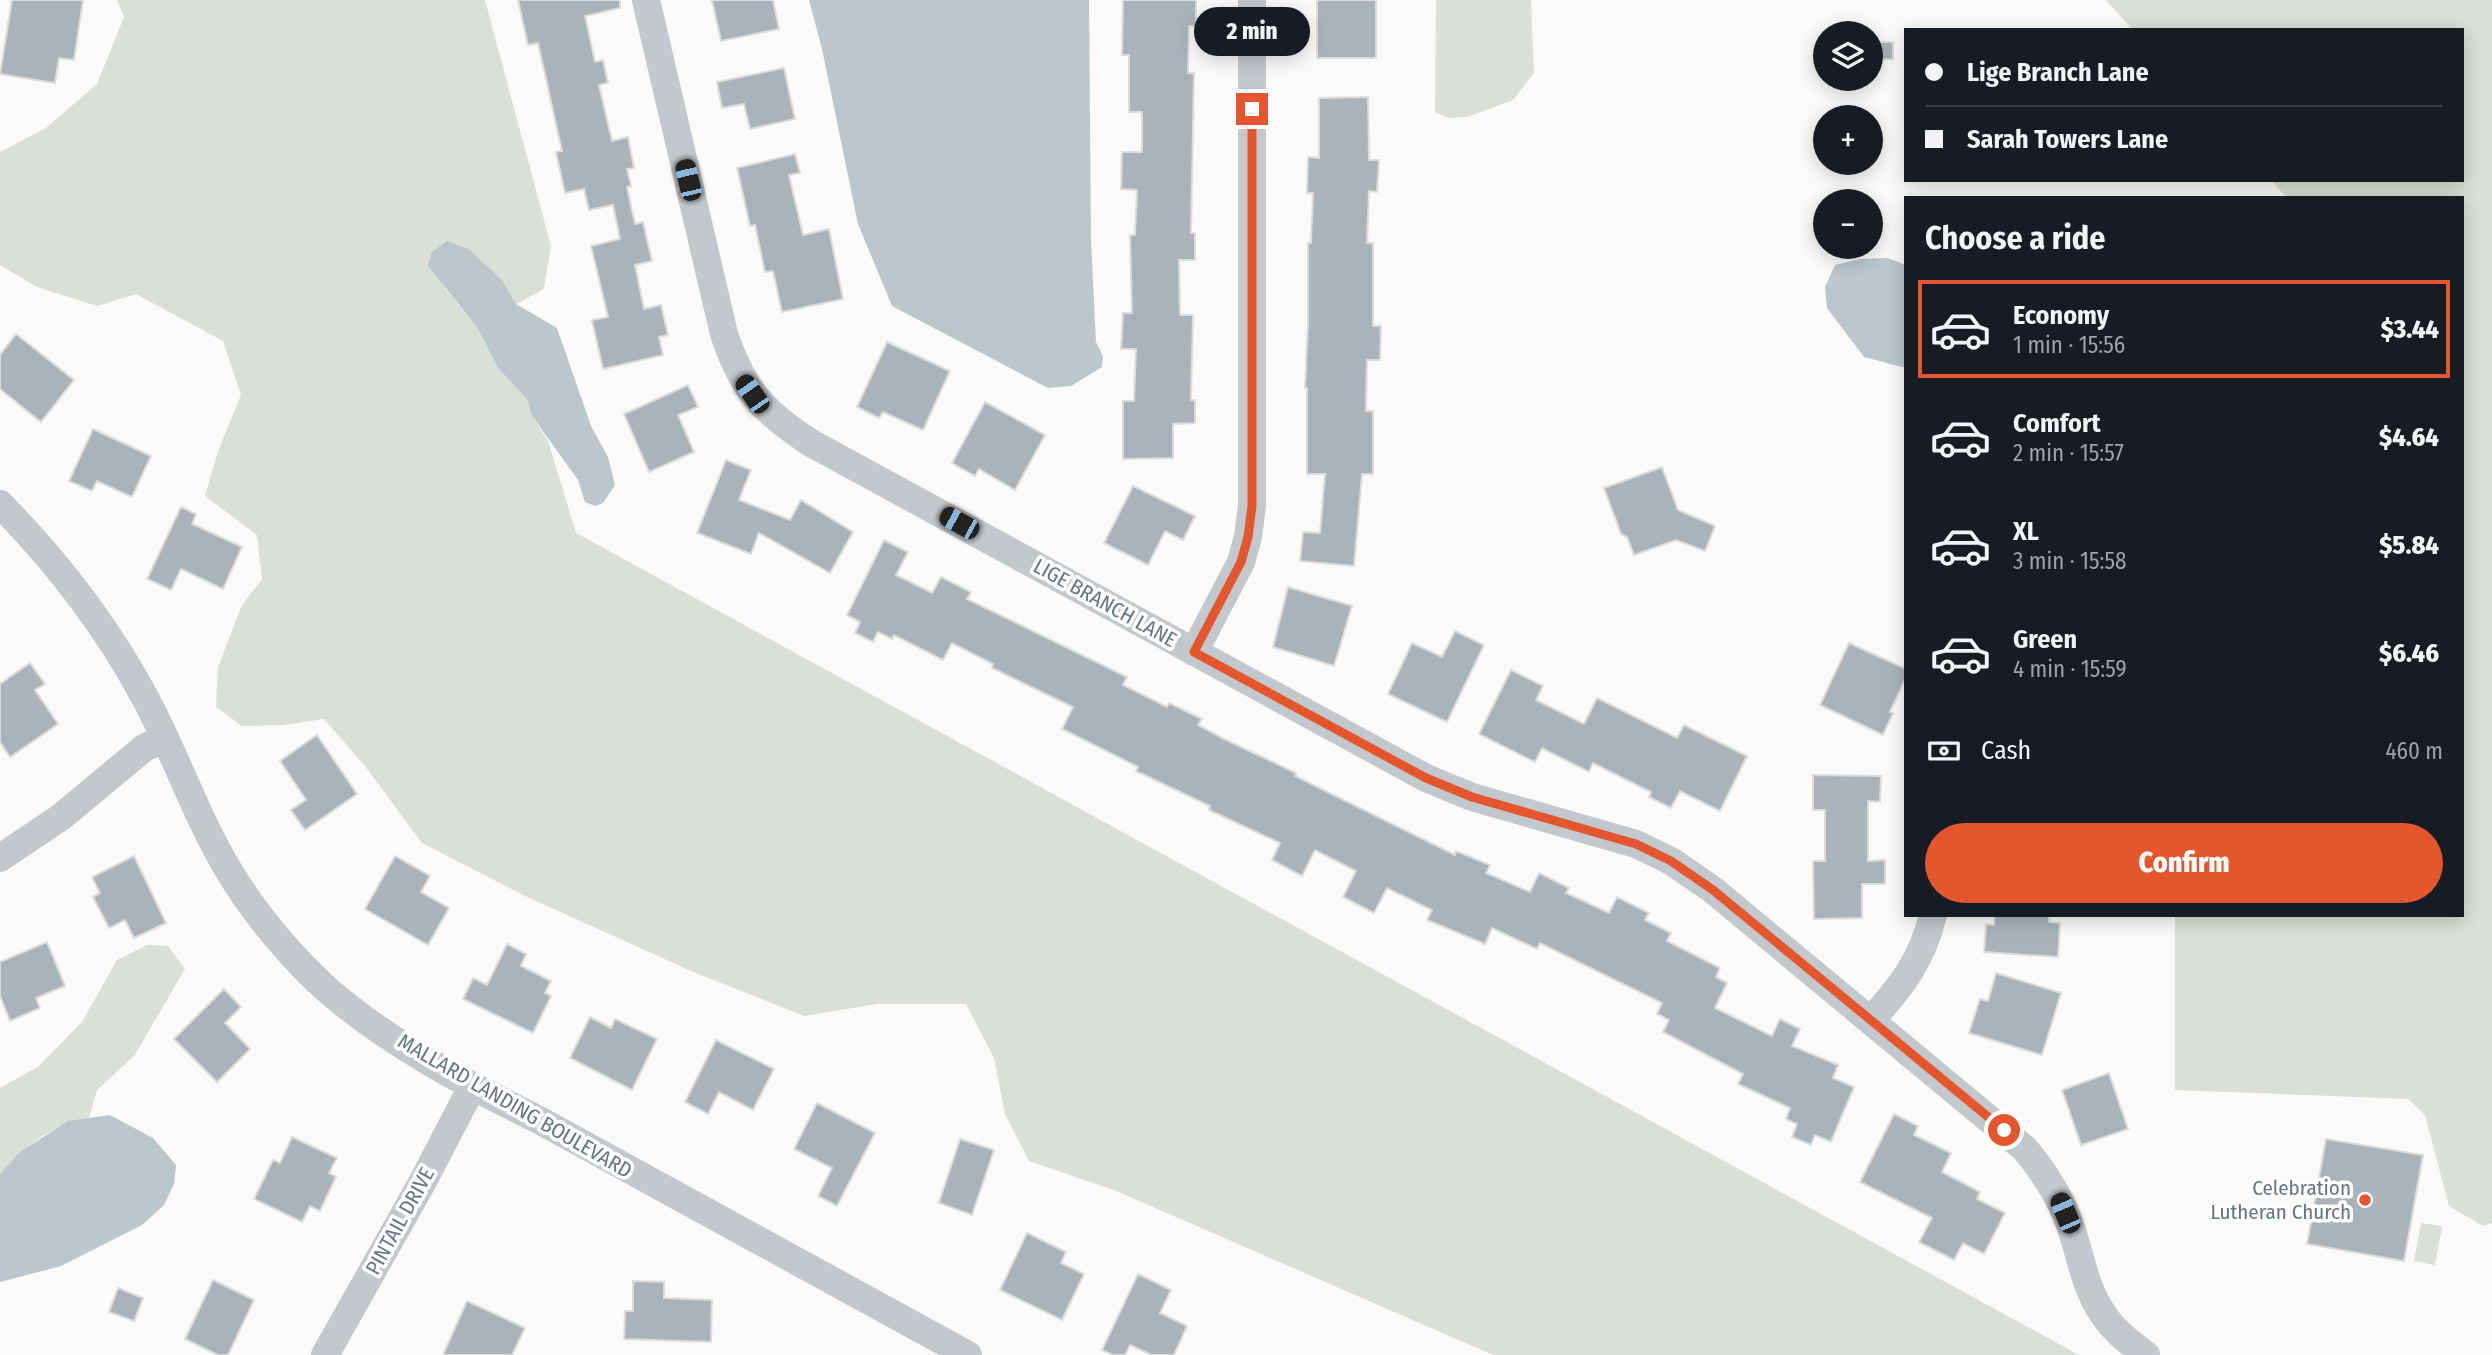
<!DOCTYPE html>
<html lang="en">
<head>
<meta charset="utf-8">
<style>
  body { margin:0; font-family:"Fira Sans Condensed",sans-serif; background:#20242c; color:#f1f3f6; height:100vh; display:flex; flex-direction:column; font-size:26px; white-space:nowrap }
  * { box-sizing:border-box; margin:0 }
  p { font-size:23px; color:#9ea1a6 }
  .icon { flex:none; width:38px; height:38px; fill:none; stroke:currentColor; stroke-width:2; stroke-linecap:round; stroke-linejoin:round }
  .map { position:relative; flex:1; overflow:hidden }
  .side { position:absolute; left:1904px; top:196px; width:560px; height:721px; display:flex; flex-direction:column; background:#171b24; border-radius:0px; box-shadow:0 4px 18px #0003 }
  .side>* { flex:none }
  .top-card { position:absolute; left:1904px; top:28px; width:560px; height:154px; border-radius:0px; box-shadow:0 4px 18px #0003; display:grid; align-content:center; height:154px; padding:0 21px; background:#171b24 }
  .buttons { position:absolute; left:1813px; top:21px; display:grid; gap:14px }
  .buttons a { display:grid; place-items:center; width:70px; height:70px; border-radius:50%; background:#171b24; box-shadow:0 4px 18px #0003; font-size:35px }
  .end { position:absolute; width:32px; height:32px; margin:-16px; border:9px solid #e4572e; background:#fff; box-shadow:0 0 0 4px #fff }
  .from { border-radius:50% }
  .bubble { position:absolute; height:49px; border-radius:24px; background:#171b24; box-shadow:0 4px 18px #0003; font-size:23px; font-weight:800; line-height:49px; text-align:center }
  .car { position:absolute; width:21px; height:42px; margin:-21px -10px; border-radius:9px; box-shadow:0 0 5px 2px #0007; background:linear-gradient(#222 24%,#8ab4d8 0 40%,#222 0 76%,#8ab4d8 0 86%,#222 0) }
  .top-card b { display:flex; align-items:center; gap:24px; height:66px; font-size:26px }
  .top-card b+b { border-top:2px solid #363941 }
  .top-card i { width:18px; height:18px; background:#f1f3f6 }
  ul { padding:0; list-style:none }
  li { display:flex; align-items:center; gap:21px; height:98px; margin:0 14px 10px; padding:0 7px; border:4px solid transparent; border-radius:0px }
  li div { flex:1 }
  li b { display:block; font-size:26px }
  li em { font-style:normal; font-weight:800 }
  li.selected { border-color:#e4572e }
  li>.icon { width:63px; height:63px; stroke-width:1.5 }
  h2 { padding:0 21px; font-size:32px; line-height:84px }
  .pay { display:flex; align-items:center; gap:18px; height:77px; padding:0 21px; font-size:26px }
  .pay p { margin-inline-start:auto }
  .primary-button { display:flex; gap:14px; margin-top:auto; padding:14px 21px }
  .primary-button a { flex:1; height:80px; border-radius:42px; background:#e4572e; color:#fff; font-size:28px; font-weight:800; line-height:80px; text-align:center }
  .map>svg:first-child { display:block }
  .green { fill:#dadfd7 }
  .water { fill:#bbc7cb }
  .building { fill:#aab3b9; stroke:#dcdcda; stroke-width:2 }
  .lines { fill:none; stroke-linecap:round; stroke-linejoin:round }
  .minor { stroke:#c3c8cc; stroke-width:28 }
  .route { stroke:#e4572e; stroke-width:9 }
  .poi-dot { fill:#e4572e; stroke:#fff; stroke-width:2.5 }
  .labels { text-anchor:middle; stroke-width:7; stroke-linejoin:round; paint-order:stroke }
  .street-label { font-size:21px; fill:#657683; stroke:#fff }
  .poi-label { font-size:21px; fill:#657683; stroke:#fff; text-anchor:end }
</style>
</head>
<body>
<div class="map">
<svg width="2492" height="1355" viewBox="0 0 2492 1355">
  <rect width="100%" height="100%" fill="#fafaf8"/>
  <g class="green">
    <path d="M 117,0 L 485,0 L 551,246 L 544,289 L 516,304 L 502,280 L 469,249 L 447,241 L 444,287 L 477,327 L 498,368 L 527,399 L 532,416 L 548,441 L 576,533 L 2079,1355 L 1493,1355 L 1114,1190 L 1029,1161 L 1005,1114 L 994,1058 L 966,1004 L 877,1004 L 804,1016 L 691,971 L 523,895 L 422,843 L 365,766 L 324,719 L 283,725 L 242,726 L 216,707 L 218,667 L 242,605 L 262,579 L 257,535 L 205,496 L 218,451 L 241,395 L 223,341 L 136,294 L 97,306 L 37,287 L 0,265 L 0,152 L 46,128 L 97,84 L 124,17 Z"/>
    <path d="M 1436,0 L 1531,0 L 1534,73 L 1513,100 L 1467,117 L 1449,118 L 1435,112 Z"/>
    <path d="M 2106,0 L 2492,0 L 2492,1223 L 2483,1226 L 2449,1206 L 2425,1115 L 2408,1099 L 2175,1090 L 2175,915 L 2462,915 L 2462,198 L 2287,198 L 2271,180 L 2462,180 L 2462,30 L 2133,30 Z"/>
    <path d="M 147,945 L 168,946 L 185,969 L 134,1056 L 97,1090 L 89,1118 C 53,1123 24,1147 0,1174 L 0,1088 L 39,1066 L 82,1022 L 117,960 Z"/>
    <path d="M 2421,1223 L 2442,1226 L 2435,1265 L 2414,1261 Z"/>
  </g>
  <g class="water">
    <path d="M 809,0 L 1089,0 L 1091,241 L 1096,342 L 1103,356 L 1102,367 L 1071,386 L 1048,388 L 892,306 L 858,224 L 822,49 Z"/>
    <path d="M 447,241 L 469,249 L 502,280 L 516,304 L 557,328 L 591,426 L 608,457 L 615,485 L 603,503 L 595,506 L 585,502 L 578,480 L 532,416 L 527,399 L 498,368 L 477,327 L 428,266 L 431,253 Z"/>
    <path d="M 1888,258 L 1906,265 L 1906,368 L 1864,357 L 1827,308 L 1825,287 L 1835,265 L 1860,259 Z"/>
    <path d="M 110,1115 L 153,1138 L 176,1165 L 174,1184 L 164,1205 L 142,1225 L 61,1266 L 0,1282 L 0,1174 L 20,1152 L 68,1121 Z"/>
  </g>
  <g class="building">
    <path d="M 12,0 L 83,0 L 74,60 L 59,58 L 55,83 L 0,74 Z"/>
    <path d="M 518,0 L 620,0 L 620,8 L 585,16 L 595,62 L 603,60 L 608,83 L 599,85 L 612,141 L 628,137 L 634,168 L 627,169 L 631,186 L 627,187 L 635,224 L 643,222 L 652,261 L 635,265 L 644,309 L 661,305 L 668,335 L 659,337 L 663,355 L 603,369 L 592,320 L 608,317 L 591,246 L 620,239 L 613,205 L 589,210 L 584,189 L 565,193 L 556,152 L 562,151 L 538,43 L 528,45 Z"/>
    <path d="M 712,0 L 773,0 L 779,29 L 721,41 Z"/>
    <path d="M 1123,0 L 1196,0 L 1196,26 L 1189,26 L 1188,73 L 1194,73 L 1191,233 L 1195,233 L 1195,260 L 1179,260 L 1180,315 L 1193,315 L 1191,400 L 1195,400 L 1195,423 L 1173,424 L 1173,458 L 1123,459 L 1123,401 L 1134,401 L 1136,349 L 1121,349 L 1123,313 L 1132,313 L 1130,235 L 1135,235 L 1137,190 L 1121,189 L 1122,152 L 1142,152 L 1142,112 L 1129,112 L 1129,55 L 1122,55 Z"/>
    <rect x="1317" y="0" width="59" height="58"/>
    <path d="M 1871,42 L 1893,42 L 1893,59 L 1871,60 Z"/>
    <path d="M 784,68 L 795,119 L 750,129 L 744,104 L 722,108 L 717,82 Z"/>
    <path d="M 1368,97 L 1369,160 L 1379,160 L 1377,192 L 1369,191 L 1367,243 L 1373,243 L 1373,326 L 1381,326 L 1380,360 L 1367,360 L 1366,411 L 1373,411 L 1373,474 L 1362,474 L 1354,566 L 1300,561 L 1303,532 L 1320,533 L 1325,474 L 1307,474 L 1307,388 L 1305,388 L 1308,324 L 1308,243 L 1311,243 L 1313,193 L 1307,193 L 1308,157 L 1319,158 L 1319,98 Z"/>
    <path d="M 795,154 L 800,173 L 789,175 L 803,235 L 829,229 L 843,299 L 782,312 L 773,271 L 765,272 L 755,225 L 750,226 L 737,168 Z"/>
    <path d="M 16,334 L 74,380 L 41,422 L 0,389 L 0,355 Z"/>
    <path d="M 887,342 L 950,371 L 923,430 L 883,412 L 879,418 L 857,407 Z"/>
    <path d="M 688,385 L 698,407 L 678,415 L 694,452 L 649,472 L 624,414 Z"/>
    <path d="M 985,402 L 1045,435 L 1015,490 L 979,469 L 975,476 L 952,463 Z"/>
    <path d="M 93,429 L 151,456 L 132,497 L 97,481 L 92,491 L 69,481 Z"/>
    <path d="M 726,460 L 751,470 L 739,500 L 790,520 L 801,500 L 853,532 L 830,573 L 759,533 L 751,554 L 697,533 Z"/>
    <path d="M 1662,467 L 1678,510 L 1715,526 L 1705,551 L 1676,540 L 1634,555 L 1627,537 L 1621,534 L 1604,488 Z"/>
    <path d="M 1133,486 L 1195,516 L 1183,540 L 1165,531 L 1148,565 L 1104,543 Z"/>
    <path d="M 181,507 L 196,514 L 192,524 L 242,547 L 223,589 L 181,569 L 171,590 L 147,579 Z"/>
    <path d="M 884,540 L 908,552 L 896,575 L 932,593 L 941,577 L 971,592 L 967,599 L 1127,677 L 1123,685 L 1167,707 L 1169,703 L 1202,719 L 1198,725 L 1224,739 L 1296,773 L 1295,776 L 1455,855 L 1456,851 L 1490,865 L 1486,873 L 1530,892 L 1539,873 L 1569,888 L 1566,893 L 1609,913 L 1617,897 L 1649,913 L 1645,920 L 1671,933 L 1667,941 L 1720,968 L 1716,977 L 1727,983 L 1715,1008 L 1772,1036 L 1780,1019 L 1800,1029 L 1792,1046 L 1838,1065 L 1833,1078 L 1854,1087 L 1831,1142 L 1815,1135 L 1811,1145 L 1792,1137 L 1797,1124 L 1786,1119 L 1790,1108 L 1738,1084 L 1743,1074 L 1663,1032 L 1669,1020 L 1657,1014 L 1662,1003 L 1540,943 L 1537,949 L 1492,928 L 1485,944 L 1427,920 L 1432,910 L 1387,888 L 1374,913 L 1343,897 L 1356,871 L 1315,850 L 1302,876 L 1272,860 L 1280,843 L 1209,810 L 1210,806 L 1136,771 L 1138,767 L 1062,729 L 1073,707 L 992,668 L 993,664 L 952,643 L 943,660 L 894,635 L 892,639 L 878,632 L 873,642 L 855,633 L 860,622 L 847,615 Z"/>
    <path d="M 1288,587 L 1352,606 L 1334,666 L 1273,647 Z"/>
    <path d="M 1455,631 L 1484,645 L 1447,722 L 1388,694 L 1412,643 L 1442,657 Z"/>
    <path d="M 1849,643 L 1906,669 L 1906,677 L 1890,712 L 1893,713 L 1883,735 L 1820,705 Z"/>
    <path d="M 30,663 L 45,684 L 35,690 L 58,724 L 10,757 L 0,742 L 0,684 Z"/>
    <path d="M 1511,670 L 1543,686 L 1536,700 L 1584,724 L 1597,698 L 1677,738 L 1684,725 L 1747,756 L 1720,811 L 1680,791 L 1671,808 L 1649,797 L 1651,792 L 1593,763 L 1589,772 L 1542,748 L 1535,762 L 1479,734 Z"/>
    <path d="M 317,735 L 357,794 L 305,830 L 291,810 L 306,800 L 280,761 Z"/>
    <path d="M 1813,775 L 1881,776 L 1880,802 L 1868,801 L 1868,861 L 1885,860 L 1885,884 L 1862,884 L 1862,918 L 1814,919 L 1813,861 L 1825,861 L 1825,810 L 1813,810 Z"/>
    <path d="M 134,856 L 166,923 L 134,938 L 125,920 L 109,928 L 93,897 L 100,893 L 92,877 Z"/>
    <path d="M 395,856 L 430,876 L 421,892 L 449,908 L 428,945 L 365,909 Z"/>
    <path d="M 1995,915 L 2049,915 L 2049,922 L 2060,923 L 2058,957 L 1984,952 L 1986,924 L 1994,925 Z"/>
    <path d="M 47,942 L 65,986 L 36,998 L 40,1008 L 10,1021 L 0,996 L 0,962 Z"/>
    <path d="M 507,944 L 526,954 L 521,966 L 551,981 L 545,993 L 551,996 L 533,1033 L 463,999 L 473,978 L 487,985 Z"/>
    <path d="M 1996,973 L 2061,993 L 2042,1055 L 1969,1033 L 1980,999 L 1988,1001 Z"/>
    <path d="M 224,989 L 241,1007 L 225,1023 L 250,1049 L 217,1082 L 174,1039 Z"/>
    <path d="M 590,1017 L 611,1028 L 615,1019 L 657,1039 L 632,1090 L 570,1058 Z"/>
    <path d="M 716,1040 L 774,1069 L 753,1110 L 719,1092 L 708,1114 L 685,1102 Z"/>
    <path d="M 2109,1073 L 2128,1129 L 2081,1145 L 2062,1090 Z"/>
    <path d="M 817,1103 L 875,1133 L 837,1206 L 818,1196 L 832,1168 L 794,1149 Z"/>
    <path d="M 1894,1114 L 1918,1126 L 1914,1135 L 1951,1153 L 1942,1172 L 1980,1192 L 1977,1199 L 2005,1213 L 1984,1254 L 1963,1243 L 1954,1260 L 1919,1242 L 1932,1218 L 1860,1182 Z"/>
    <path d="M 292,1137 L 337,1158 L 329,1173 L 336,1177 L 320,1211 L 310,1206 L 302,1222 L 254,1199 L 273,1160 L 280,1163 Z"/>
    <path d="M 960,1139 L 994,1150 L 972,1215 L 939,1203 Z"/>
    <path d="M 2326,1139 L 2423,1155 L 2404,1261 L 2307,1244 Z"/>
    <path d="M 1027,1233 L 1066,1252 L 1061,1263 L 1084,1274 L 1062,1320 L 1000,1290 Z"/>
    <path d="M 1138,1274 L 1171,1290 L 1160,1313 L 1187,1326 L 1174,1355 L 1152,1355 L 1130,1345 L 1125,1355 L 1113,1355 L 1102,1350 Z"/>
    <path d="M 213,1280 L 254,1300 L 228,1355 L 218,1355 L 185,1339 Z"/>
    <path d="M 633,1281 L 664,1282 L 664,1298 L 712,1300 L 711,1342 L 624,1339 L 625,1311 L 633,1311 Z"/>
    <path d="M 118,1288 L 143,1298 L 134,1321 L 109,1312 Z"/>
    <path d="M 467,1301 L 525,1328 L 512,1355 L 443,1355 Z"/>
  </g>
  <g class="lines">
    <g class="minor">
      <path d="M 646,0 L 724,334 C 743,390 762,411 811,443 L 1426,778 L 1472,797 L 1636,844 L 1671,861 L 1713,890 L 2025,1149 C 2045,1173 2061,1198 2071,1228 C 2081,1257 2085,1288 2103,1314 C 2114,1331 2130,1343 2146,1355"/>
      <path d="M 0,504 C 56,561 105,624 143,694 C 175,752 195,815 229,871 C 254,913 294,961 331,993 C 392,1045 468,1085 539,1120 L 968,1355"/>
      <path d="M 1194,652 L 1241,562 L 1248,537 L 1252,506 L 1252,0"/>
      <path d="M 0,858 L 61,817 L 144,748 L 165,738"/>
      <path d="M 1871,1020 C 1902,986 1922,960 1933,915"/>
      <path d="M 325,1355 L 422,1183 L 472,1087"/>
    </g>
  </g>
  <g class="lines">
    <path class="route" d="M 1252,109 L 1252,506 L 1248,537 L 1241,562 L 1194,652 L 1426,778 L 1472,797 L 1636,844 L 1671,861 L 1713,890 L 2004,1130"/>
  </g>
  <circle class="poi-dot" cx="2365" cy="1200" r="7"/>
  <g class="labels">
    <g class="street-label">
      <text transform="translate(1105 603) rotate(29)" y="7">LIGE BRANCH LANE</text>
      <text transform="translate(515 1106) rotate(30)" y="7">MALLARD LANDING BOULEVARD</text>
      <text transform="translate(400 1221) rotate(-61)" y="7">PINTAIL DRIVE</text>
    </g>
    <g class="poi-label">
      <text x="2351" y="1195">Celebration<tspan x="2351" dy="24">Lutheran Church</tspan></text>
    </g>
  </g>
</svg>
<div class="buttons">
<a><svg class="icon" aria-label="layers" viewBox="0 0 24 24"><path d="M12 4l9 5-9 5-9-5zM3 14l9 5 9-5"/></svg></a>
<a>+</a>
<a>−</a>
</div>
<i class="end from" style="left:2004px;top:1130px"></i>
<i class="end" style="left:1252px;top:109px"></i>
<div class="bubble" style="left:1194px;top:7px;width:116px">2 min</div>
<i class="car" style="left:688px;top:180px;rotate:347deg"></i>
<i class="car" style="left:752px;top:394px;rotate:325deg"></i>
<i class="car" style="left:959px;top:523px;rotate:299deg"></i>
<i class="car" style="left:2065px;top:1213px;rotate:337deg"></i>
<div class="top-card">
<b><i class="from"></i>Lige Branch Lane</b>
<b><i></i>Sarah Towers Lane</b>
</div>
<section class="side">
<h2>Choose a ride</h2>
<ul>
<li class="selected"><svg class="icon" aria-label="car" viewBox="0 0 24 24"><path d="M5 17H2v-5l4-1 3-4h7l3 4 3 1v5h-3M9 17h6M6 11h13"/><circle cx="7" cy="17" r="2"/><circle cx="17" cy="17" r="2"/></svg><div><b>Economy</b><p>1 min · 15:56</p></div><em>$3.44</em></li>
<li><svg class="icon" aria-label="car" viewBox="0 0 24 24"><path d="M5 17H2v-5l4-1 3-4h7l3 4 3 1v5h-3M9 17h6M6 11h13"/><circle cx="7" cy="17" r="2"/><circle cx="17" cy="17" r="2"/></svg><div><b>Comfort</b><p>2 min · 15:57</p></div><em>$4.64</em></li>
<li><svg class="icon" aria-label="car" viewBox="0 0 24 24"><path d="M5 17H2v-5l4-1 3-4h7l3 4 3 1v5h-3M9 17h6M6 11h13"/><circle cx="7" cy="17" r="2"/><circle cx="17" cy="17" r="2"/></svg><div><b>XL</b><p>3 min · 15:58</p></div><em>$5.84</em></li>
<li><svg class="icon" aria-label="car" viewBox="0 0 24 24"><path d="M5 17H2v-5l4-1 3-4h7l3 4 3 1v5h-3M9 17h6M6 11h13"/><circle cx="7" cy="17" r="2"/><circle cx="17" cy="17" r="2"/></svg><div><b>Green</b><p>4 min · 15:59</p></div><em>$6.46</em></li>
</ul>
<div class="pay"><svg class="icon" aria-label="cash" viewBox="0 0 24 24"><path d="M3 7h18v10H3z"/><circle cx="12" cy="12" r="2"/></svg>Cash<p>460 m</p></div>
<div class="primary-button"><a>Confirm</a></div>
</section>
</div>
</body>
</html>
